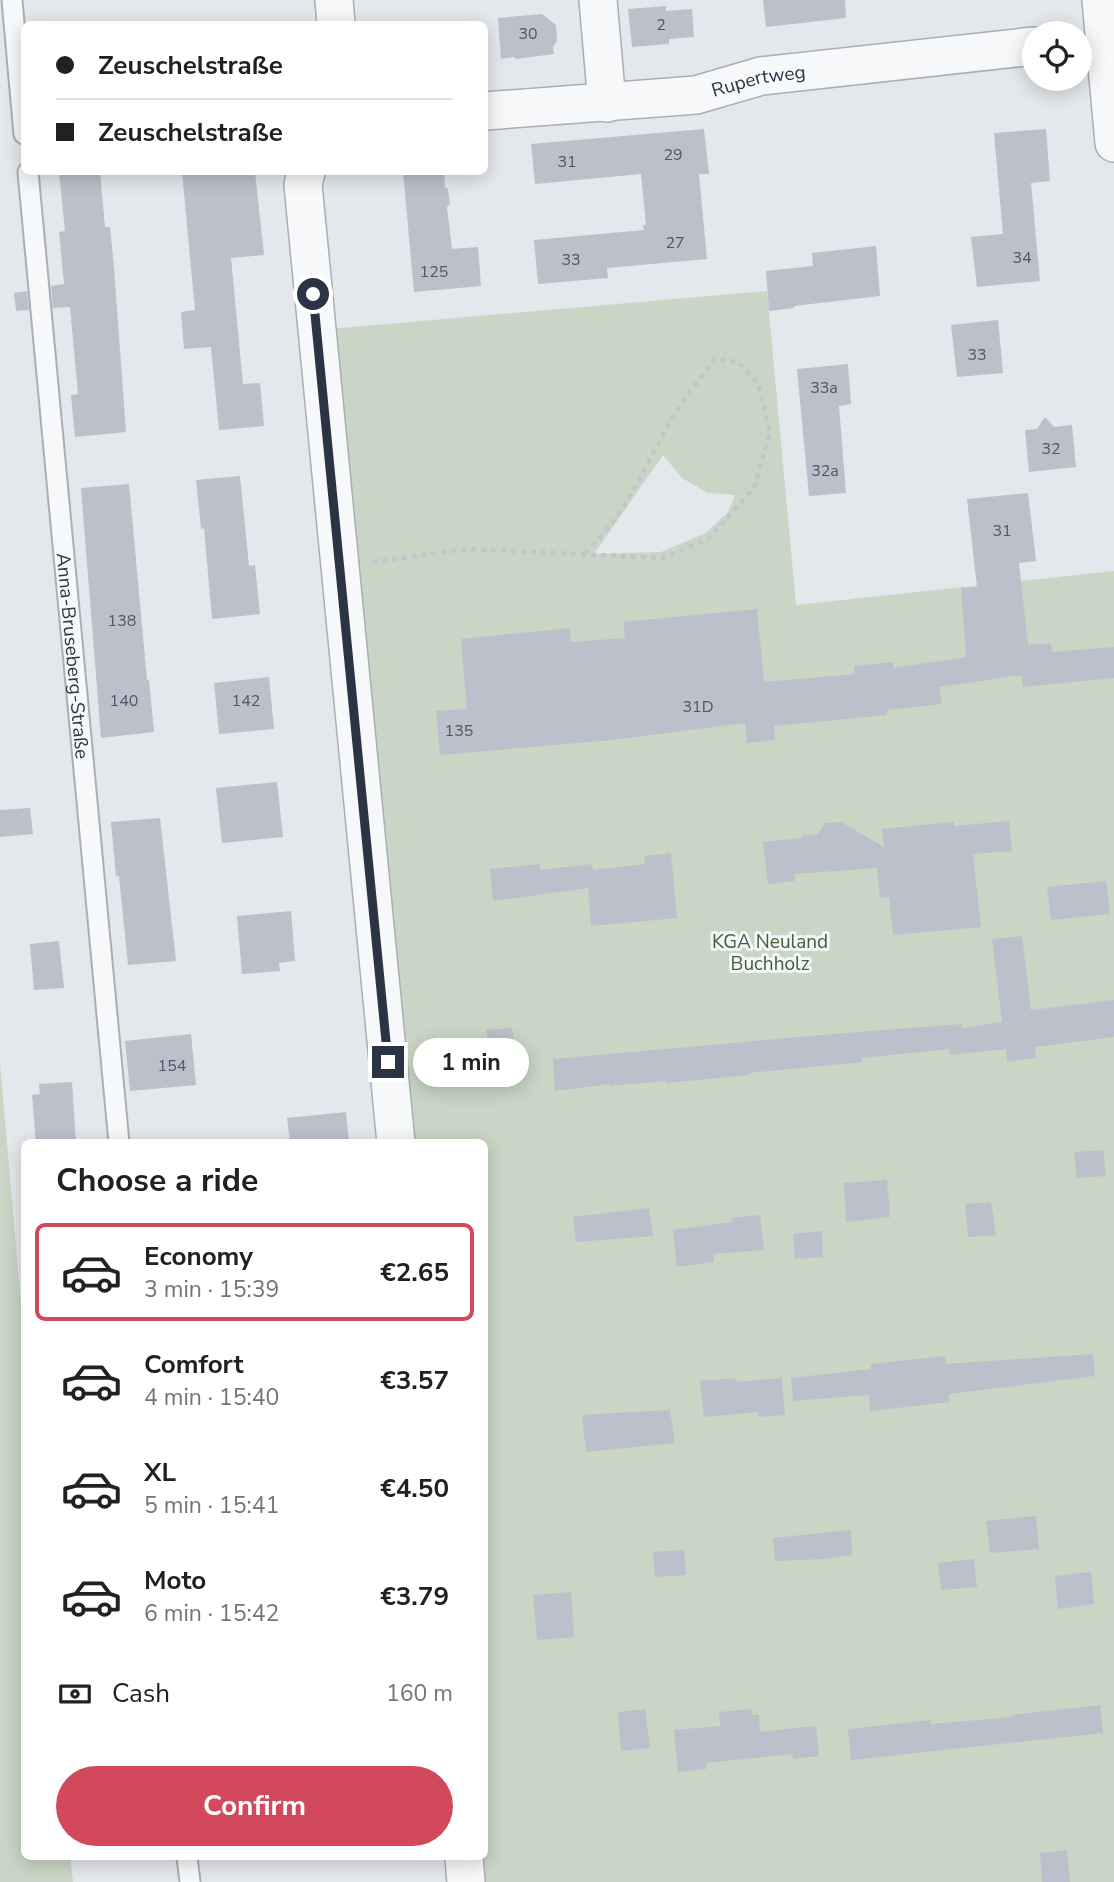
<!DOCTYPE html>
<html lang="en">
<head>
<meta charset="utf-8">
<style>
  body { margin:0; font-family:"Nunito Sans",sans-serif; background:#f2f2f2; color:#202124; height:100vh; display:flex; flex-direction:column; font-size:26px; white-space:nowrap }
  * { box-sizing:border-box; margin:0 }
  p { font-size:23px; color:#757577 }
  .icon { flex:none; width:38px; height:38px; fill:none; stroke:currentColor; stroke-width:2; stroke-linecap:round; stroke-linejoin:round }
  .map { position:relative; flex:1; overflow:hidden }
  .side { position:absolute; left:21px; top:1139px; width:467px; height:721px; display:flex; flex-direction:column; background:#fff; border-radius:10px; box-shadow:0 4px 18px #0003 }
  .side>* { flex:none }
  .hud { position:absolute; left:21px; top:21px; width:467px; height:154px; border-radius:10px; box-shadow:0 4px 18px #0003; display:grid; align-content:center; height:154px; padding:0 35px; background:#fff }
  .controls { position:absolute; left:1022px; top:21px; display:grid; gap:14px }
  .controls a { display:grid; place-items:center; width:70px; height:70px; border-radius:50%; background:#fff; box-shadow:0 4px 18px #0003; font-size:35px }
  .end { position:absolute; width:32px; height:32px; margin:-16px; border:9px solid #2b3445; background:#fff; box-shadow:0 0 0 4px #fff }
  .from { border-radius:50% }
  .bubble { position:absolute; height:49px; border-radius:24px; background:#fff; box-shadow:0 4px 18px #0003; font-size:23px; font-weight:700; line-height:49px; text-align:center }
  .hud b { display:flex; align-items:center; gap:24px; height:66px; font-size:26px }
  .hud b+b { border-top:2px solid #e0e0e0 }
  .hud i { width:18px; height:18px; background:#202124 }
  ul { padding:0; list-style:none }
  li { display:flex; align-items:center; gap:21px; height:98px; margin:0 14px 10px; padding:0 21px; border:4px solid transparent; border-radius:10px }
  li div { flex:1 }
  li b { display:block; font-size:26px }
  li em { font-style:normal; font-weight:700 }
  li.on { border-color:#d1495b }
  li>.icon { width:63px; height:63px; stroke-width:1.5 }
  h2 { padding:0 35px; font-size:32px; line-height:84px }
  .pay { display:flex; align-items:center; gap:18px; height:77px; padding:0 35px; font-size:26px }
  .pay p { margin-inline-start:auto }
  .primary-button { display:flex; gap:14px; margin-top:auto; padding:14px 35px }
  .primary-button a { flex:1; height:80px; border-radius:42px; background:#d1495b; color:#fff; font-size:28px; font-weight:700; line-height:80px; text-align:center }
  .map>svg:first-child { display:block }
  .green { fill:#c9d6c5; fill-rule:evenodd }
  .building { fill:#bbc0ca }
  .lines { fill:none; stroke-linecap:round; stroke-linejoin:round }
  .lane-casing { stroke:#a9aeb7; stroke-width:23 }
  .street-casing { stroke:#a9aeb7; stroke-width:40 }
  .path { stroke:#c2c5cb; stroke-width:4.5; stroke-dasharray:5 5; stroke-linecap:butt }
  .lane { stroke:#f7f8fa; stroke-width:19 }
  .street { stroke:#f7f8fa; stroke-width:37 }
  .route { stroke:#2b3445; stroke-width:9 }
  .labels { text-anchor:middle; stroke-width:6; stroke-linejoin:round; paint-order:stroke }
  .number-label { font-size:16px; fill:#4f5766 }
  .street-label { font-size:19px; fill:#2b3445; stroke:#f4f6f9 }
  .park-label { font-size:19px; fill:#3f6138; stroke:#f4f6f9 }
</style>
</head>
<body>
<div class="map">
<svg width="1114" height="1882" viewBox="0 0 1114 1882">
  <rect width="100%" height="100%" fill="#e4e7ec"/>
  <g class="green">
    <path d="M 767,291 L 796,605 L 1114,571 L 1114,1882 L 475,1882 L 472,1857 L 485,1857 L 485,1143 L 407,1143 L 330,329 ZM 663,455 L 682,478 L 708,493 L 735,495 L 728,512 L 706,533 L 661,552 L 594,554 Z"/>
    <path d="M 0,1063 L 24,1338 L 24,1857 L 70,1857 L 73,1882 L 0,1882 Z"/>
  </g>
  <g class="building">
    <path d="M 763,0 L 845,0 L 846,18 L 766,27 Z"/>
    <path d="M 666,6 L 666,11 L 692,9 L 694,37 L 669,39 L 669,44 L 632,47 L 628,9 Z"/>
    <path d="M 542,14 L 556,25 L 557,41 L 553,47 L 554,54 L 516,59 L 514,57 L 501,59 L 498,18 Z"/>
    <path d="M 704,129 L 709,174 L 699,174 L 707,259 L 607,268 L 608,278 L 538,284 L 534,240 L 644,230 L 643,225 L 646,225 L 641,174 L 535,184 L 531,144 Z"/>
    <path d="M 1046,129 L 1050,181 L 1031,183 L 1040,281 L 977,287 L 971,237 L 1003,234 L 994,133 Z"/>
    <path d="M 59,172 L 100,172 L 105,227 L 110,227 L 114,268 L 126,432 L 75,437 L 71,395 L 78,394 L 70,307 L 53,308 L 51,286 L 64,284 L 59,232 L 65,231 Z"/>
    <path d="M 182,172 L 255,172 L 264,255 L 231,258 L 243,384 L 260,383 L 264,426 L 219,430 L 211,347 L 184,349 L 181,312 L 195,310 Z"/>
    <path d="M 403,172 L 444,172 L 445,187 L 448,189 L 450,204 L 447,207 L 452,249 L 478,247 L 481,286 L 414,292 Z"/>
    <path d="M 876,246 L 880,296 L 794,306 L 794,308 L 769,311 L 766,271 L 813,266 L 812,253 Z"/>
    <path d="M 27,291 L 29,310 L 16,311 L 14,293 Z"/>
    <path d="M 998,320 L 1003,373 L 957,377 L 951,325 Z"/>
    <path d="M 848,364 L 851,404 L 839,406 L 846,493 L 809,496 L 797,369 Z"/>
    <path d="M 1045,417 L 1054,427 L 1072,425 L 1076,467 L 1029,472 L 1025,430 L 1037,429 Z"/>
    <path d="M 240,476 L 249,566 L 255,565 L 260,614 L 212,619 L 204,528 L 201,529 L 196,480 Z"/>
    <path d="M 129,484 L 147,680 L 149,680 L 154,732 L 101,738 L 81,488 Z"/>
    <path d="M 1028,493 L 1036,561 L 1019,563 L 1028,645 L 1051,643 L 1052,652 L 1114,647 L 1114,678 L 1023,687 L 1022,675 L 939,687 L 942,704 L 887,710 L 887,715 L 774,726 L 775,740 L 747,743 L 745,723 L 612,740 L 440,755 L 436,711 L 467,709 L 461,639 L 570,628 L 571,642 L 625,638 L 623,622 L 757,609 L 764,682 L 855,674 L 854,666 L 893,662 L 893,668 L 966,657 L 961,588 L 977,587 L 967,499 Z"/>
    <path d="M 269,677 L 274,729 L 219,734 L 214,683 Z"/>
    <path d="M 277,782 L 283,837 L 222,843 L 216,788 Z"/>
    <path d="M 30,808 L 33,834 L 0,837 L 0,810 Z"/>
    <path d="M 160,818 L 176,961 L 128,965 L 119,876 L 116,876 L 111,822 Z"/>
    <path d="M 1009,821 L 1012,851 L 973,854 L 981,927 L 893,935 L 889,897 L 880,898 L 877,868 L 794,874 L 795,881 L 768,884 L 763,842 L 802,838 L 802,836 L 818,834 L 825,823 L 841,822 L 884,847 L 882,829 L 954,822 L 954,826 Z"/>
    <path d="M 671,853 L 677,918 L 591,926 L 588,888 L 493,901 L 490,869 L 540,864 L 540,870 L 592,864 L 593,870 L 645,864 L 644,856 Z"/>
    <path d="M 1106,881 L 1110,914 L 1051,920 L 1047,887 Z"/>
    <path d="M 291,911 L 295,961 L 279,963 L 280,971 L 242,974 L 237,916 Z"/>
    <path d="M 1022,936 L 1031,1010 L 1114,1000 L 1114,1037 L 1035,1047 L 1036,1058 L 1007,1062 L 1006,1049 L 950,1055 L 949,1049 L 862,1058 L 862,1062 L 749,1073 L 749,1075 L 666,1083 L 666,1081 L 610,1086 L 610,1084 L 555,1091 L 553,1059 L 833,1034 L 962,1024 L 962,1028 L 1002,1022 L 992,939 Z"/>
    <path d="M 59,941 L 64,988 L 34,990 L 30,944 Z"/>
    <path d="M 512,1028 L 516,1059 L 491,1061 L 486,1030 Z"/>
    <path d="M 191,1034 L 196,1085 L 130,1091 L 125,1041 Z"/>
    <path d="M 72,1082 L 76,1143 L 36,1143 L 32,1095 L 40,1094 L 39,1084 Z"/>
    <path d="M 346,1112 L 349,1143 L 290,1143 L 287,1118 Z"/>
    <path d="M 1103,1150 L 1106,1176 L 1077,1178 L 1074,1152 Z"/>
    <path d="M 887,1180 L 890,1217 L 846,1222 L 844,1183 Z"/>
    <path d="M 991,1202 L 996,1235 L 968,1237 L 965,1204 Z"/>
    <path d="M 649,1208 L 653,1236 L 576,1242 L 573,1217 Z"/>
    <path d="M 760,1215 L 764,1250 L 713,1254 L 714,1262 L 677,1267 L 673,1230 L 732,1222 L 731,1218 Z"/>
    <path d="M 822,1231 L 823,1257 L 795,1259 L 793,1234 Z"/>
    <path d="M 1093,1354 L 1095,1376 L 949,1394 L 950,1402 L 870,1411 L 869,1395 L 793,1401 L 791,1378 L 871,1369 L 871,1364 L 945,1356 L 946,1364 Z"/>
    <path d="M 735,1378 L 736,1382 L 782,1378 L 785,1415 L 759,1417 L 759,1412 L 704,1417 L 700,1381 Z"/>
    <path d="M 670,1410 L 675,1443 L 586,1452 L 582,1415 Z"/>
    <path d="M 1036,1516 L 1039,1549 L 990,1553 L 986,1521 Z"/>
    <path d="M 851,1530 L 852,1555 L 825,1559 L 775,1561 L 773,1538 Z"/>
    <path d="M 684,1550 L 686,1575 L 655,1577 L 653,1552 Z"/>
    <path d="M 974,1559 L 977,1587 L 941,1590 L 938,1563 Z"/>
    <path d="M 1091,1572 L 1094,1604 L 1058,1609 L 1055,1576 Z"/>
    <path d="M 571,1592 L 574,1637 L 537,1640 L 533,1595 Z"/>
    <path d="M 1100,1705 L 1103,1733 L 851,1760 L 848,1729 L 931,1720 L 931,1724 L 1012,1717 L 1012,1715 Z"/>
    <path d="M 645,1709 L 650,1748 L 621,1751 L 618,1712 Z"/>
    <path d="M 751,1709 L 752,1715 L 759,1715 L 760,1732 L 816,1726 L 819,1756 L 793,1759 L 792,1754 L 706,1763 L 706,1769 L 678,1772 L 674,1730 L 720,1726 L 719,1712 Z"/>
    <path d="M 1067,1850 L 1070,1882 L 1042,1882 L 1040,1853 Z"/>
  </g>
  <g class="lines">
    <g class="lane-casing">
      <g id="lane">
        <path d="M 12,0 L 24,134"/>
        <path id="s1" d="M 28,172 L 119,1143"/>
        <path d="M 187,1857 L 190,1882"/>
      </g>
    </g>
    <g class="street-casing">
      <g id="street">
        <path d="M 334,0 L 336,24"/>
        <path d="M 598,0 L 607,103"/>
        <path d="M 1101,0 L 1114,143"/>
        <path id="s2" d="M 485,111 L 696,95 L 761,76 L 1034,46"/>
        <path d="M 306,172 L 303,185 L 396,1143"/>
        <path d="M 464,1857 L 466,1882"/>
      </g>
    </g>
    <path class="path" d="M 372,562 L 467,549 L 664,558 L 708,539 L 754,488 L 770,432 L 758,383 L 738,362 L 715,359 C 702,377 688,393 676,412 C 647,460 626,518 582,555"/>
    <use href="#lane" class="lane"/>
    <use href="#street" class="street"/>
  </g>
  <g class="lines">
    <path class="route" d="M 313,294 L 388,1062"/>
  </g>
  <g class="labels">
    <g class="number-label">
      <text x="661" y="30">2</text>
      <text x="528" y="39">30</text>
      <text x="673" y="160">29</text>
      <text x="567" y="167">31</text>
      <text x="675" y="248">27</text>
      <text x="1022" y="263">34</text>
      <text x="571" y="265">33</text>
      <text x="434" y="277">125</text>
      <text x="977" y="360">33</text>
      <text x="824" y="393">33a</text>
      <text x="1051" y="454">32</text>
      <text x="825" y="476">32a</text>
      <text x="1002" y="536">31</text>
      <text x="122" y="626">138</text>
      <text x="124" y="706">140</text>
      <text x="246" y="706">142</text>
      <text x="698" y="712">31D</text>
      <text x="459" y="736">135</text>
      <text x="172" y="1071">154</text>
    </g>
    <g class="street-label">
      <text dy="7" stroke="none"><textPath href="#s2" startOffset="276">Rupertweg</textPath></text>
      <text dy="7" stroke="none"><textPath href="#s1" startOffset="486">Anna-Bruseberg-Straße</textPath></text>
    </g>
    <g class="park-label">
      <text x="770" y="948">KGA Neuland<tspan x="770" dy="22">Buchholz</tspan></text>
    </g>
  </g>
</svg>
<div class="controls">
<a><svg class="icon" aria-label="locate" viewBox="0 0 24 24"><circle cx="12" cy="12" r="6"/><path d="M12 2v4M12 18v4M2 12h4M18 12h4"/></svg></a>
</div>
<i class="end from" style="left:313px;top:294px"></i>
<i class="end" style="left:388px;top:1062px"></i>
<div class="bubble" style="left:413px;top:1038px;width:116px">1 min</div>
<div class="hud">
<b><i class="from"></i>Zeuschelstraße</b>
<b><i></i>Zeuschelstraße</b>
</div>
<section class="side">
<h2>Choose a ride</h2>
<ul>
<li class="on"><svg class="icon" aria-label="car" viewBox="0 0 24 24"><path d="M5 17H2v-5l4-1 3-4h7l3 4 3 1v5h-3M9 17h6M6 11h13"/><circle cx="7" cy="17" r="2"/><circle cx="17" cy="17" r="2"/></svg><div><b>Economy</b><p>3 min · 15:39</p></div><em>€2.65</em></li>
<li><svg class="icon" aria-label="car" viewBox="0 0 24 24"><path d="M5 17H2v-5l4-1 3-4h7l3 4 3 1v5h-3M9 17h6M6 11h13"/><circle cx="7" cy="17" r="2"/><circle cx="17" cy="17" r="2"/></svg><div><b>Comfort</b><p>4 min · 15:40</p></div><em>€3.57</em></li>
<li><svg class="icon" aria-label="car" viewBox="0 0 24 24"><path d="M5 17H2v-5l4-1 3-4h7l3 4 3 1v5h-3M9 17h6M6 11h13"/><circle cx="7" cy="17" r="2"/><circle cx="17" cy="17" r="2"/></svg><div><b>XL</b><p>5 min · 15:41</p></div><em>€4.50</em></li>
<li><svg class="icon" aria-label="car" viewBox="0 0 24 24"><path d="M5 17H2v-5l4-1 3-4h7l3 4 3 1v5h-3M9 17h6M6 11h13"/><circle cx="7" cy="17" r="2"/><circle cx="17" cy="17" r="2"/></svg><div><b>Moto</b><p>6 min · 15:42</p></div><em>€3.79</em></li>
</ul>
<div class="pay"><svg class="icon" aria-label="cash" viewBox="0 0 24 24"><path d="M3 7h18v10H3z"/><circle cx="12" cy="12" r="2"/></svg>Cash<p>160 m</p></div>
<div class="primary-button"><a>Confirm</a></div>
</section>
</div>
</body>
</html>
